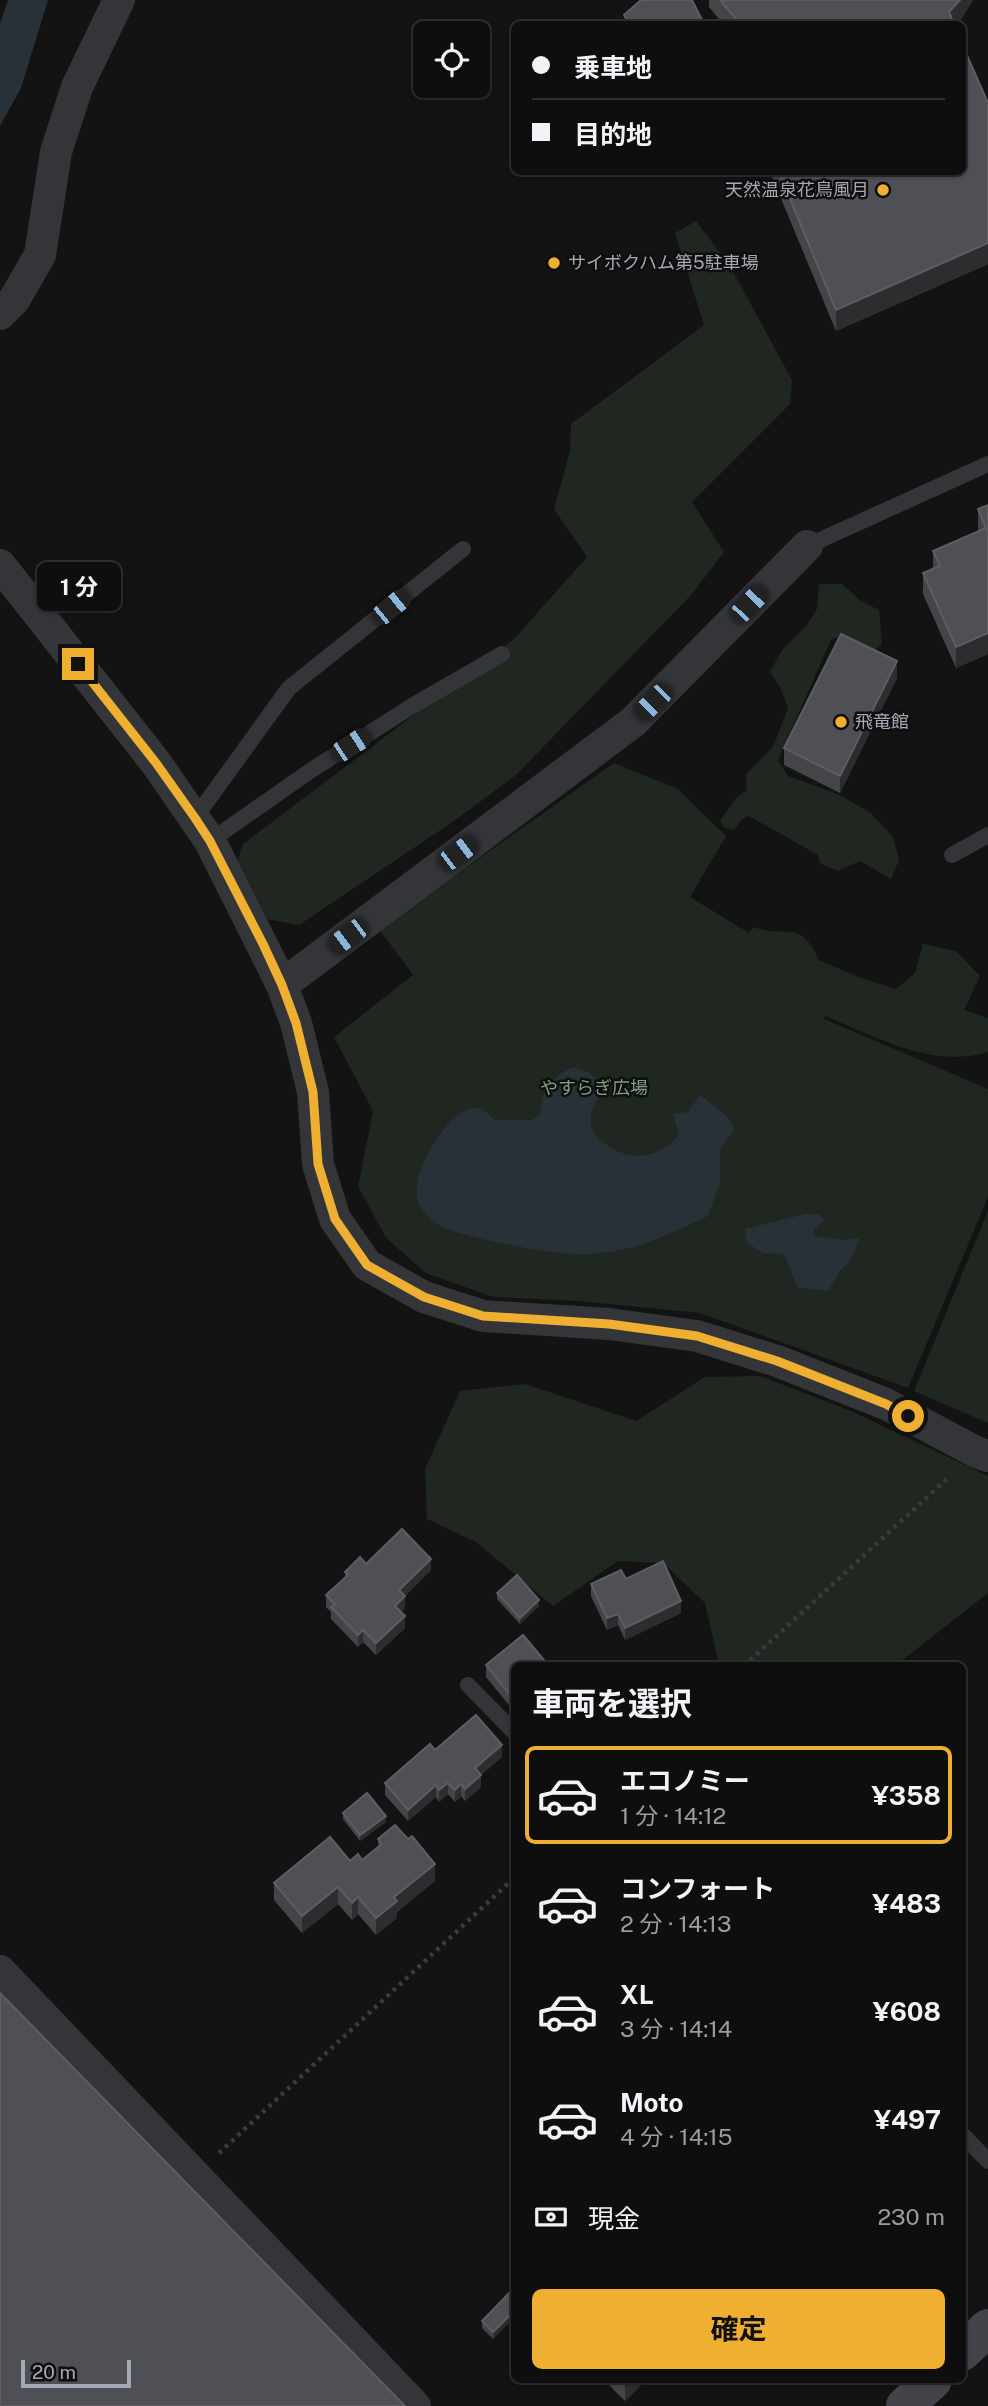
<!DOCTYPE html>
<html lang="ja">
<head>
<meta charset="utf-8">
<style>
  body { margin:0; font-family:"Public Sans","Noto Sans JP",sans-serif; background:#1c1c1d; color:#f1f3f6; height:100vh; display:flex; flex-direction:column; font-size:26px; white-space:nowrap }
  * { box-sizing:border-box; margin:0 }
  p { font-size:23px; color:#9b9c9e }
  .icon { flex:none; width:38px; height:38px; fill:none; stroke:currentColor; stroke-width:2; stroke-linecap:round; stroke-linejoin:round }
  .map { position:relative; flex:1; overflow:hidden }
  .side { position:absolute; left:511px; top:1662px; width:455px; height:721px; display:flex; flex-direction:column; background:#0e0e0f; border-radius:10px; box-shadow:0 2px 5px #0004,0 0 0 2px #2e2e2f }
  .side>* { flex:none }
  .banner { position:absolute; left:511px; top:21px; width:455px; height:154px; border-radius:10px; box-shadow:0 2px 5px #0004,0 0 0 2px #2e2e2f; display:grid; align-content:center; height:154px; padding:0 21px; background:#0e0e0f }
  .tools { position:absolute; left:413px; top:21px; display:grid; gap:14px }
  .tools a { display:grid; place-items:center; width:77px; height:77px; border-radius:10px; background:#0e0e0f; box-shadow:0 2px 5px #0004,0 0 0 2px #2e2e2f; font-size:35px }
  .scale { position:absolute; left:21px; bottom:18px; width:110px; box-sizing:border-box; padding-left:7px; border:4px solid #a4a9b5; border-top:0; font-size:19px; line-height:24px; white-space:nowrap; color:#a4a9b5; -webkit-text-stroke:5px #0e0e0f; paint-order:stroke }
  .end { position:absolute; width:32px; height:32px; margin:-16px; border:9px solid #efaf30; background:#111; box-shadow:0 0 0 4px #111 }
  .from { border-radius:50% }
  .bubble { position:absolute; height:49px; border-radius:10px; background:#0e0e0f; box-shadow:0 2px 5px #0004,0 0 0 2px #2e2e2f; font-size:23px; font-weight:700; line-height:49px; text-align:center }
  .car { position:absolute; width:21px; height:42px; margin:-21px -10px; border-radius:9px; box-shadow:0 0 5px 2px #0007; background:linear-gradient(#222 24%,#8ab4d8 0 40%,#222 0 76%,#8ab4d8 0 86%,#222 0) }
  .banner b { display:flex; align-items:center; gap:24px; height:66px; font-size:26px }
  .banner b+b { border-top:2px solid #2e2e2f }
  .banner i { width:18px; height:18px; background:#f1f3f6 }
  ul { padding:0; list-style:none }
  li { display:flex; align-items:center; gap:21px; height:98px; margin:0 14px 10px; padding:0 7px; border:4px solid transparent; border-radius:10px }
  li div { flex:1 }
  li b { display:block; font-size:26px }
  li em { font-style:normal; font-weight:700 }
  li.active { border-color:#efaf30 }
  li>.icon { width:63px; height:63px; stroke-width:1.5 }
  h2 { padding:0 21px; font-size:32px; line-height:84px }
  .pay { display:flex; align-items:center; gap:18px; height:77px; padding:0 21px; font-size:26px }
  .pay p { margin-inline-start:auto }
  .button { display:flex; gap:14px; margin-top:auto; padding:14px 21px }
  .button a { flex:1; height:80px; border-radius:10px; background:#efaf30; color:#111; font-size:28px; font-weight:700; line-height:80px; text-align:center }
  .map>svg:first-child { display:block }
  .green { fill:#1f2720 }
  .water { fill:#293138 }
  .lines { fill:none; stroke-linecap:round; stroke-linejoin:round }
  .path { stroke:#3a3c40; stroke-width:4.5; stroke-dasharray:3.5 5; stroke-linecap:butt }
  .lane { stroke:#343539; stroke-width:16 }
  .street { stroke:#343539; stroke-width:32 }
  .secondary { stroke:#424449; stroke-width:38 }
  .wall { fill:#444549 }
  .shaded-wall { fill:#2c2d2f }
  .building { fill:#4f5055; stroke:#5c5e64; stroke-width:2 }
  .route { stroke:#efaf30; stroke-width:9 }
  .poi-dot { fill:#efaf30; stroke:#0e0e0f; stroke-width:2.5 }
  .labels { text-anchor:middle; stroke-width:5; stroke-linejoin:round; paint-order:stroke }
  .poi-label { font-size:18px; fill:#a4a9b5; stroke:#0e0e0f; text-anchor:start }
  .park-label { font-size:18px; fill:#7ca07e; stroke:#0e0e0f }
</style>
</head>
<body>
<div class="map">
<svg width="988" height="2406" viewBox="0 0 988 2406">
  <rect width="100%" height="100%" fill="#131314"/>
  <g class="green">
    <path d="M 696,221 L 730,266 L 792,380 L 790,404 L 692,502 L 724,552 L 692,594 L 516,775 L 454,821 L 299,925 L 266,919 L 237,862 L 243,844 L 513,640 L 587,557 L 554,509 L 570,451 L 571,424 L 704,325 L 675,233 Z"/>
    <path d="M 819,584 L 842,584 L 861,601 L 879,610 L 882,644 L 873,652 L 837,637 L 831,640 L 778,760 L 788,776 L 838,794 L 871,813 L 893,837 L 899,860 L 891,879 L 860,861 L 838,871 L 820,863 L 818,855 L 749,816 L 742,819 L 734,830 L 725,828 L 720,821 L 737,797 L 747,790 L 746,774 L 773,747 L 788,708 L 780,687 L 770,672 L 782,650 L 807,625 L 817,609 Z"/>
    <path d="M 614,763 L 678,789 L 726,836 L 690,897 L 749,933 L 753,927 C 787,939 800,918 819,960 L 861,978 L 896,989 L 915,973 L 923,944 L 956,951 L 980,976 L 964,1010 L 988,1018 L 988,1052 C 931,1069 877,1037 825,1016 L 824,1019 L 988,1089 L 988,1197 L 908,1388 L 700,1313 L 578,1301 L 493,1297 L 426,1273 L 386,1238 L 358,1186 L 373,1111 L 334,1037 L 413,975 L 379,929 Z"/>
    <path d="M 988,1211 L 988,1423 L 914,1391 Z"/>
    <path d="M 760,1376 L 851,1411 L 988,1476 L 988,1593 L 895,1666 L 704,1666 L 718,1660 L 705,1603 L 663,1563 L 618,1561 L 553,1606 L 476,1542 L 427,1519 L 425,1469 L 460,1391 L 525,1384 L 636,1421 L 705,1377 Z"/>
  </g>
  <g class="water">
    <path d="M 8,0 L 48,0 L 21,88 L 0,126 L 0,24 Z"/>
    <path d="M 573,1067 L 588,1072 L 601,1082 L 600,1094 L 591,1112 L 591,1129 C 614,1161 653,1166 679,1135 L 673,1114 L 688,1112 L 700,1095 L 728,1117 L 735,1129 L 720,1149 L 720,1182 L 708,1216 C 681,1228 653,1243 624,1249 C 605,1254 581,1255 561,1253 C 536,1251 457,1236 437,1224 C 432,1220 421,1210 419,1204 C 407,1178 442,1122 466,1110 C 470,1108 476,1108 481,1108 L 495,1120 L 532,1120 L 541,1113 C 540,1091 553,1076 573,1067 Z"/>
    <path d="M 806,1214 L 818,1214 L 825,1220 L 814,1230 L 815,1236 L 845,1240 L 860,1238 L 849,1263 L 842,1268 L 828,1291 L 797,1287 L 784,1254 L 763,1253 L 747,1243 L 745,1229 Z"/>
  </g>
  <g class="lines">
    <g class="path">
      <path d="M 744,1666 L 949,1477"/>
      <path d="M 219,2153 L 514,1878"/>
    </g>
    <g class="lane">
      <path d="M 807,546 L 988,464"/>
      <path d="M 195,818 L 289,688 L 463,549"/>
      <path d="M 210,841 L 310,771 L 412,706 L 502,654"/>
      <path d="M 952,855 L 988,835"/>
      <path d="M 468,1685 L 514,1732"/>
      <path d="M 962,2134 L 988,2161"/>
    </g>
    <g class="street">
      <path d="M 0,314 L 14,300 L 40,255 L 56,152 L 77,87 L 119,0"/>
      <path d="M 0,565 L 156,763 L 210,841 L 282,985 L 296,1023 L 313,1092 L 318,1164 L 335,1219 L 367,1265 L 424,1297 L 483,1316 L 609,1324 L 697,1336 L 777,1361 L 886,1404 L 976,1452 L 988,1456"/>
      <path d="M 282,985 L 633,722 L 807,546"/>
      <path d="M 0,1971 L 415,2406"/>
    </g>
    <g class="secondary">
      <path d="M 962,2352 L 988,2328"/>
      <path d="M 905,2406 L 933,2380"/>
    </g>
  </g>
  <g class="wall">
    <path d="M 709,0 L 973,0 L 958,24 L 723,24 L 709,7 Z"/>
    <path d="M 988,103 L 988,264 L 836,331 L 770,172 L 962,172 Z"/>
    <path d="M 988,505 L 988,654 L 956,668 L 923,594 L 923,573 L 933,568 L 933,551 L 978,531 L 978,509 Z"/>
    <path d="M 897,678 L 840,793 L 784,765 L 784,748 Z"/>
    <path d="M 366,1564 L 431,1570 L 405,1596 L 405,1608 L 401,1612 L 405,1628 L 376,1655 L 363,1642 L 358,1647 L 331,1619 L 331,1612 L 326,1607 L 326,1595 L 345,1577 L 345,1572 Z"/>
    <path d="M 626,1579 L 681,1613 L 625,1640 L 618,1625 L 607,1630 L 591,1596 L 591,1584 Z"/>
    <path d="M 497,1593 L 539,1606 L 520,1624 L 497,1599 Z"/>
    <path d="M 523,1635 L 514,1711 L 486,1677 L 486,1665 Z"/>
    <path d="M 435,1750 L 502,1757 L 481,1775 L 481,1787 L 465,1801 L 461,1796 L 455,1802 L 448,1794 L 439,1802 L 436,1797 L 408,1821 L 385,1795 L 385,1783 Z"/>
    <path d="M 343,1813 L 386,1822 L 360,1841 L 343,1819 Z"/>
    <path d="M 378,1839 L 435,1881 L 397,1912 L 397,1918 L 376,1935 L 358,1914 L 352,1920 L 338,1904 L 302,1933 L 274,1900 L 274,1883 L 350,1861 L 362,1860 L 378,1847 Z"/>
    <path d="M 514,2288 L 514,2317 L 493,2339 L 482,2328 L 482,2321 Z"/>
    <path d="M 604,2380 L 646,2380 L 625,2401 Z"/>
  </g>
  <g class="shaded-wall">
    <path d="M 960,0 L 973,0 L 958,24 L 949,24 L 949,12 Z"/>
    <path d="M 988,243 L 988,264 L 836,331 L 836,310 Z"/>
    <path d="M 988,633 L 988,654 L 956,668 L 956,647 Z"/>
    <path d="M 897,661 L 897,678 L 840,793 L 840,776 Z"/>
    <path d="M 431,1559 L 431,1570 L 399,1602 L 399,1590 Z"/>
    <path d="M 405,1596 L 405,1608 L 395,1617 L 395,1606 Z"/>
    <path d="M 539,1600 L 539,1606 L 520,1624 L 520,1618 Z"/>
    <path d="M 681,1601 L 681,1613 L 625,1640 L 625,1628 Z"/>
    <path d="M 618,1614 L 618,1625 L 607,1630 L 607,1618 Z"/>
    <path d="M 405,1616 L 405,1628 L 376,1655 L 376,1643 Z"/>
    <path d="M 363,1630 L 363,1642 L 358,1647 L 358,1635 Z"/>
    <path d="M 502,1745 L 502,1757 L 475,1780 L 475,1768 Z"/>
    <path d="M 481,1775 L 481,1787 L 465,1801 L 465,1789 Z"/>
    <path d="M 448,1783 L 448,1794 L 439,1802 L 439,1790 Z"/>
    <path d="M 461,1784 L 461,1796 L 455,1802 L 455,1790 Z"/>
    <path d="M 436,1785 L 436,1797 L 408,1821 L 408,1810 Z"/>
    <path d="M 386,1816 L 386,1822 L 360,1841 L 360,1835 Z"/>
    <path d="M 435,1864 L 435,1881 L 397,1912 L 397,1918 L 376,1935 L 376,1918 L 394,1897 Z"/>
    <path d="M 338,1887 L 338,1904 L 302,1933 L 302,1916 Z"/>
    <path d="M 358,1897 L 358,1914 L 352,1920 L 352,1903 Z"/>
    <path d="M 514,2311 L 514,2317 L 493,2339 L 493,2332 Z"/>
    <path d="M 629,2380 L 646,2380 L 625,2401 L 625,2384 Z"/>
  </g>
  <g class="building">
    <path d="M 641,0 L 692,0 L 704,24 L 629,24 L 624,15 Z"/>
    <path d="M 720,0 L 960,0 L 949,12 L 954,24 L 740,24 Z"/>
    <path d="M 962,44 L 988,103 L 988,243 L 836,310 L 779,172 L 962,172 Z"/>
    <path d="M 988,505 L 988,633 L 956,647 L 923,573 L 940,566 L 933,551 L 986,528 L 978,509 Z"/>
    <path d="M 841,634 L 897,661 L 840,776 L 784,748 Z"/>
    <path d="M 402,1529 L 431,1559 L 399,1590 L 405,1596 L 395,1606 L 405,1616 L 376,1643 L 363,1630 L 358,1635 L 331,1607 L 335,1604 L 326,1595 L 348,1575 L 345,1572 L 360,1557 L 366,1564 Z"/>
    <path d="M 663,1561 L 681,1601 L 625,1628 L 618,1614 L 607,1618 L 591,1584 L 621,1570 L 626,1579 Z"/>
    <path d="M 517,1575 L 539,1600 L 520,1618 L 497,1593 Z"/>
    <path d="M 523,1635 L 549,1666 L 514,1666 L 514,1700 L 486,1665 Z"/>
    <path d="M 476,1715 L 502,1745 L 475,1768 L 481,1775 L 465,1789 L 461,1784 L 455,1790 L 448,1783 L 439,1790 L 436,1785 L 408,1810 L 385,1783 L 430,1744 L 435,1750 Z"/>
    <path d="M 367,1793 L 386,1816 L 360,1835 L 343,1813 Z"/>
    <path d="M 395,1825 L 408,1839 L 412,1836 L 435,1864 L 394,1897 L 397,1901 L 376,1918 L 358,1897 L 352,1903 L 338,1887 L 302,1916 L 274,1883 L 330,1837 L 350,1861 L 358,1854 L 362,1860 L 382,1844 L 378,1839 Z"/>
    <path d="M 0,1993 L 405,2406 L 0,2406 Z"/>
    <path d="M 514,2288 L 514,2311 L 493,2332 L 482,2321 Z"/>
  </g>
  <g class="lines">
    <path class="route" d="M 78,664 L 156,763 L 195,818 L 210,841 L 263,944 L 282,985 L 296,1023 L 313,1092 L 318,1164 L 335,1219 L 367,1265 L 424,1297 L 483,1316 L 609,1324 L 697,1336 L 777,1361 L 886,1404 L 908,1416"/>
  </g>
  <g class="poi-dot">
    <circle cx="883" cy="190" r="7"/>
    <circle cx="554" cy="263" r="7"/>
    <circle cx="841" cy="722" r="7"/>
  </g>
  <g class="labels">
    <g class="poi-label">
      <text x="869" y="196" text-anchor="end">天然温泉花鳥風月</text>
      <text x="568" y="269">サイボクハム第5駐車場</text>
      <text x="855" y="728">飛竜館</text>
    </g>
    <g class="park-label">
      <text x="594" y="1094">やすらぎ広場</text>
    </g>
  </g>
</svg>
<div class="tools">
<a><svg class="icon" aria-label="locate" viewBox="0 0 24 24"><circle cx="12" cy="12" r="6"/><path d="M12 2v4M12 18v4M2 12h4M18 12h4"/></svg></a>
</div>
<div class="scale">20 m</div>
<i class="end from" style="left:908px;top:1416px"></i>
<i class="end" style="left:78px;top:664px"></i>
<div class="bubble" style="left:37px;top:562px;width:84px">1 分</div>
<i class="car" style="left:749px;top:604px;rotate:44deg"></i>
<i class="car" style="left:391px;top:607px;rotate:51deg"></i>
<i class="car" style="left:653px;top:702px;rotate:225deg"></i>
<i class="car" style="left:351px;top:745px;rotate:57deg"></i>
<i class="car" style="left:458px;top:853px;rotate:53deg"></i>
<i class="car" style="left:348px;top:936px;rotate:233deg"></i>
<div class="banner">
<b><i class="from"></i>乗車地</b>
<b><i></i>目的地</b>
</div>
<section class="side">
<h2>車両を選択</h2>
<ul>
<li class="active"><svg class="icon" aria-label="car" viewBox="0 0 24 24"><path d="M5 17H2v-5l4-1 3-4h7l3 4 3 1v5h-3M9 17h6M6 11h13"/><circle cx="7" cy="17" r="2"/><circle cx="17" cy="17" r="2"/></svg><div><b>エコノミー</b><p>1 分 · 14:12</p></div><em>¥358</em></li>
<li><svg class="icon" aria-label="car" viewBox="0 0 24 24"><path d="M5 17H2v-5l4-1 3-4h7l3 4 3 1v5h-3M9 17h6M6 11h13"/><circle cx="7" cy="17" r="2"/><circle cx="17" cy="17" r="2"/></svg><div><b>コンフォート</b><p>2 分 · 14:13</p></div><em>¥483</em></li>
<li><svg class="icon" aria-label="car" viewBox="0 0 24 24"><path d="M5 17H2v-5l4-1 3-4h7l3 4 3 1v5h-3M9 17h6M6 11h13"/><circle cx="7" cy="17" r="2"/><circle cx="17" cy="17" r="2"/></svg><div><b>XL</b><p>3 分 · 14:14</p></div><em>¥608</em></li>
<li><svg class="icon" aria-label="car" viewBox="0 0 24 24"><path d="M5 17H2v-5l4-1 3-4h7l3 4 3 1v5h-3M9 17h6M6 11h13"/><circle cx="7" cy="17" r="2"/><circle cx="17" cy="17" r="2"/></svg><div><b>Moto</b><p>4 分 · 14:15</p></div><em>¥497</em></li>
</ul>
<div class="pay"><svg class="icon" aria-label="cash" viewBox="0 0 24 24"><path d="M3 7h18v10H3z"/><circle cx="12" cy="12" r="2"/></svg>現金<p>230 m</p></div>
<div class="button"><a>確定</a></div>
</section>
</div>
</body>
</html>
